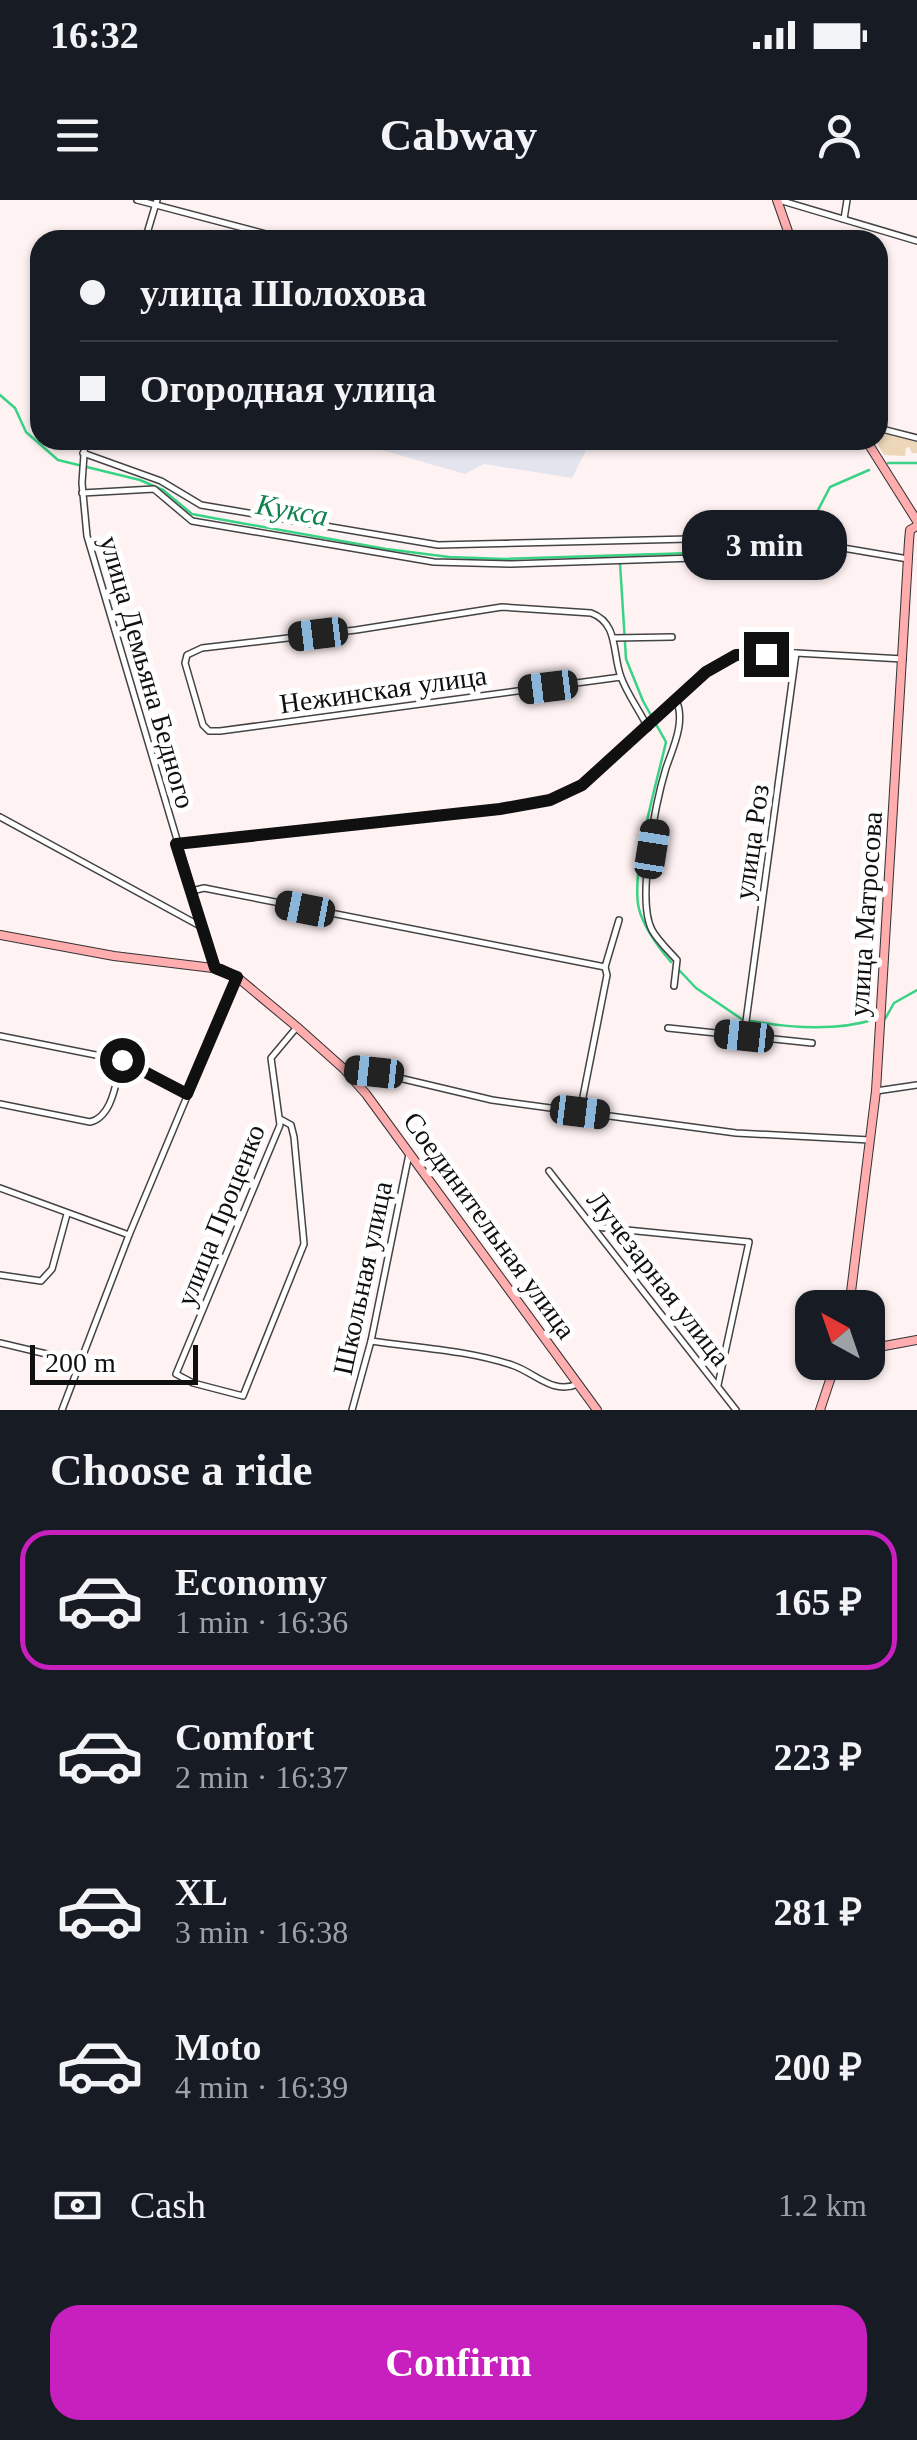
<!DOCTYPE html>
<html lang="en">
<head>
<meta charset="utf-8">
<style>
  body { margin:0; font-family:"Times New Roman",serif; background:#20242c; color:#f1f3f6; height:100vh; display:flex; flex-direction:column; font-size:38px; white-space:nowrap }
  * { box-sizing:border-box; margin:0 }
  p { font-size:32px; color:#9ea1a6 }
  .icon { flex:none; width:55px; height:55px; fill:none; stroke:currentColor; stroke-width:2; stroke-linecap:round; stroke-linejoin:round }
  .map { position:relative; height:1210px; overflow:hidden }
  .side { display:flex; flex-direction:column; background:#171b24; flex:1 }
  .side>* { flex:none }
  .banner { position:absolute; left:30px; top:30px; width:858px; height:220px; border-radius:30px; box-shadow:0 2px 8px #0004; display:grid; align-content:center; height:220px; padding:0 50px; background:#171b24 }
  .needle { width:65px; rotate:320deg }
  .fabs { position:absolute; left:795px; top:1090px; display:grid; gap:20px }
  .fabs a { display:grid; place-items:center; width:90px; height:90px; border-radius:20px; background:#171b24; box-shadow:0 2px 8px #0004; font-size:50px }
  .scale { position:absolute; left:30px; bottom:25px; width:168px; box-sizing:border-box; padding-left:10px; border:5px solid #101010; border-top:0; font-size:28px; line-height:35px; white-space:nowrap; color:#101010; -webkit-text-stroke:8px #fff; paint-order:stroke }
  .end { position:absolute; width:45px; height:45px; margin:-22px; border:12px solid #101010; background:#fff; box-shadow:0 0 0 5px #fff }
  .from { border-radius:50% }
  .bubble { position:absolute; height:70px; border-radius:30px; background:#171b24; box-shadow:0 2px 8px #0004; font-size:32px; font-weight:700; line-height:70px; text-align:center }
  .car { position:absolute; width:30px; height:60px; margin:-30px -15px; border-radius:12px; box-shadow:0 0 8px 2px #0007; background:linear-gradient(#222 24%,#8ab4d8 0 40%,#222 0 76%,#8ab4d8 0 86%,#222 0) }
  .banner b { display:flex; align-items:center; gap:35px; height:95px; font-size:38px }
  .banner b+b { border-top:2px solid #363941 }
  .banner i { width:25px; height:25px; background:#f1f3f6 }
  ul { padding:0; list-style:none }
  li { display:flex; align-items:center; gap:30px; height:140px; margin:0 20px 15px; padding:0 30px; border:5px solid transparent; border-radius:30px }
  li div { flex:1 }
  li b { display:block; font-size:38px }
  li em { font-style:normal; font-weight:700 }
  li.on { border-color:#c720be }
  li>.icon { width:90px; height:90px; stroke-width:1.5 }
  h2 { padding:0 50px; font-size:45px; line-height:120px }
  .pay { display:flex; align-items:center; gap:25px; height:110px; padding:0 50px; font-size:38px }
  .pay p { margin-inline-start:auto }
  .action { display:flex; gap:20px; margin-top:auto; padding:20px 50px }
  .action a { flex:1; height:115px; border-radius:30px; background:#c720be; color:#fff; font-size:40px; font-weight:700; line-height:115px; text-align:center }
  .status { display:flex; justify-content:space-between; align-items:center; height:70px; padding:0 50px; background:#171b24; direction:ltr }
  .status svg { height:28px; fill:currentColor }
  header { display:flex; justify-content:space-between; align-items:center; height:130px; padding:0 50px; background:#171b24; font-size:45px; font-weight:700 }
  .map>svg:first-child { display:block }
  .industrial { fill:#e4e4ee }
  .green { fill:#ecd7b9 }
  .lines { fill:none; stroke-linecap:round; stroke-linejoin:round }
  .stream { stroke:#38d385; stroke-width:2.5 }
  .street-casing { stroke:#434343; stroke-width:8 }
  .secondary-casing { stroke:#323232; stroke-width:10 }
  .street { stroke:#fff; stroke-width:5 }
  .secondary { stroke:#ffadae; stroke-width:8 }
  .route { stroke:#101010; stroke-width:12 }
  .labels { text-anchor:middle; stroke-width:10; stroke-linejoin:round; paint-order:stroke }
  .street-label { font-size:28px; fill:#101010; stroke:#fff }
  .water-label { font-size:30px; font-style:italic; fill:#12824e; stroke:#fff }
</style>
</head>
<body>
<div class="status"><b>16:32</b><svg viewBox="0 0 49 12"><path d="M0 12V9h3v3zM5 12V6h3v6zM10 12V3h3v9zM15 12V0h3v12zM26 1h20v11H26zM47 4h2v5h-2z"/></svg></div>
<header><svg class="icon" aria-label="menu" viewBox="0 0 24 24"><path d="M4 6h16M4 12h16M4 18h16"/></svg>Cabway<svg class="icon" aria-label="person" viewBox="0 0 24 24"><circle cx="12" cy="8" r="4"/><path d="M4 21q1-7 8-7t8 7"/></svg></header>
<div class="map">
<svg width="917" height="1210" viewBox="0 0 917 1210">
  <rect width="100%" height="100%" fill="#fff2f3"/>
  <path class="industrial" d="M 347,240 L 591,240 L 572,278 L 484,264 L 465,274 Z"/>
  <path class="green" d="M 878,231 L 917,242 L 917,253 L 912,253 L 909,247 L 906,248 L 905,256 L 884,255 L 875,240 L 878,240 Z"/>
  <g class="lines">
    <g class="stream">
      <path d="M 0,195 L 15,208 L 26,232 L 58,260 L 140,280 L 163,290 L 192,314 L 213,318 L 386,349 L 449,357 L 504,359 L 789,350 L 801,343 L 830,287 L 869,270"/>
      <path d="M 888,263 L 917,263"/>
      <path d="M 620,363 L 626,459 L 643,501 L 666,542 C 657,582 630,672 639,709 C 644,728 659,748 671,762"/>
      <path d="M 679,770 L 696,788 L 743,820"/>
      <path d="M 885,819 L 894,803 L 917,790"/>
      <path d="M 751,821 C 790,828 838,831 876,819"/>
    </g>
    <g class="street-casing">
      <g id="street">
        <path d="M 137,0 L 289,40"/>
        <path d="M 779,0 L 917,41"/>
        <path d="M 844,19 L 847,0"/>
        <path d="M 145,40 L 157,0"/>
        <path d="M 878,228 L 917,238"/>
        <path d="M 85,240 L 82,283 L 87,336 L 215,768"/>
        <path d="M 674,240 L 681,243"/>
        <path d="M 83,253 L 161,281 L 201,305 L 438,345 L 778,337 L 908,359"/>
        <path d="M 82,293 L 154,289 L 192,321 L 434,362 L 511,364 L 787,355 L 821,345"/>
        <path d="M 613,438 L 672,437"/>
        <path d="M 621,477 L 220,531 L 209,531 L 203,525 L 185,463 L 187,455 L 202,448 L 356,430 L 502,407 L 591,413 C 619,423 612,454 621,477 C 627,494 640,511 648,528"/>
        <path d="M 0,617 L 202,727"/>
        <path d="M 176,644 L 500,609 L 550,600 L 582,585 L 706,472 L 737,455 L 796,453 L 903,459"/>
        <path d="M 192,691 L 204,688 L 605,767"/>
        <path d="M 674,786 L 677,760 C 669,751 658,741 652,730 C 636,700 656,601 666,568 C 673,548 686,521 676,500"/>
        <path d="M 668,828 L 812,843"/>
        <path d="M 0,836 L 131,862 L 187,894"/>
        <path d="M 744,836 L 796,453"/>
        <path d="M 347,869 L 374,872 L 492,900 L 580,912 L 736,933 L 870,940"/>
        <path d="M 876,891 L 917,885"/>
        <path d="M 0,904 L 90,922 C 113,917 116,880 122,860"/>
        <path d="M 580,912 L 607,775 L 605,767 L 619,720"/>
        <path d="M 280,919 L 291,925 L 294,937 L 304,1044 L 243,1196 L 193,1183 L 176,1174 L 280,925 L 271,858 L 297,827"/>
        <path d="M 549,971 L 736,1210"/>
        <path d="M 0,988 L 129,1035"/>
        <path d="M 596,1027 L 749,1042 L 718,1185"/>
        <path d="M 0,1075 L 41,1081 L 52,1069 L 67,1014"/>
        <path d="M 371,1141 C 419,1148 466,1150 512,1165 C 536,1173 552,1195 578,1184"/>
        <path d="M 0,1143 L 55,1156 L 78,1166"/>
        <path d="M 62,1210 L 129,1035 L 237,777"/>
        <path d="M 352,1210 L 371,1141 L 409,954"/>
      </g>
    </g>
    <g class="secondary-casing">
      <g id="secondary">
        <path d="M 777,0 L 791,40"/>
        <path d="M 866,240 L 917,321"/>
        <path d="M 0,735 L 114,756 L 221,769 L 237,777 L 297,827 L 344,869 L 366,894 L 597,1210"/>
        <path d="M 849,1108 L 876,891 L 909,341 L 910,330 L 917,326"/>
        <path d="M 868,1149 L 917,1140"/>
        <path d="M 820,1210 L 836,1162"/>
      </g>
    </g>
    <use href="#street" class="street"/>
    <use href="#secondary" class="secondary"/>
  </g>
  <g class="lines">
    <path class="route" d="M 122,860 L 187,894 L 237,777 L 215,768 L 176,644 L 500,609 L 550,600 L 582,585 L 706,472 L 736,455 L 766,454"/>
  </g>
  <g class="labels">
    <g class="street-label">
      <text transform="translate(148 472) rotate(74)" y="10">улица Демьяна Бедного</text>
      <text transform="translate(383 489) rotate(-8)" y="10">Нежинская улица</text>
      <text transform="translate(751 642) rotate(-82)" y="10">улица Роз</text>
      <text transform="translate(865 714) rotate(-86)" y="10">улица Матросова</text>
      <text transform="translate(220 1015) rotate(-68)" y="10">улица Проценко</text>
      <text transform="translate(490 1025) rotate(54)" y="10">Соединительная улица</text>
      <text transform="translate(362 1078) rotate(-78)" y="10">Школьная улица</text>
      <text transform="translate(659 1078) rotate(52)" y="10">Лучезарная улица</text>
    </g>
    <g class="water-label">
      <text transform="translate(292 310) rotate(10)" y="10">Кукса</text>
    </g>
  </g>
</svg>
<div class="fabs">
<a><svg class="needle" viewBox="-14 -14 28 28"><path d="M0-13l5 13h-10z" fill="#e53935"/><path d="M0 13l5-13h-10z" fill="#9ea1a6"/></svg></a>
</div>
<div class="scale">200 m</div>
<i class="end from" style="left:122px;top:860px"></i>
<i class="end" style="left:766px;top:454px"></i>
<div class="bubble" style="left:682px;top:310px;width:165px">3 min</div>
<i class="car" style="left:318px;top:434px;rotate:263deg"></i>
<i class="car" style="left:548px;top:487px;rotate:263deg"></i>
<i class="car" style="left:652px;top:649px;rotate:9deg"></i>
<i class="car" style="left:305px;top:709px;rotate:281deg"></i>
<i class="car" style="left:744px;top:836px;rotate:276deg"></i>
<i class="car" style="left:374px;top:872px;rotate:276deg"></i>
<i class="car" style="left:580px;top:912px;rotate:97deg"></i>
<div class="banner">
<b><i class="from"></i>улица Шолохова</b>
<b><i></i>Огородная улица</b>
</div>
</div>
<section class="side">
<h2>Choose a ride</h2>
<ul>
<li class="on"><svg class="icon" aria-label="car" viewBox="0 0 24 24"><path d="M5 17H2v-5l4-1 3-4h7l3 4 3 1v5h-3M9 17h6M6 11h13"/><circle cx="7" cy="17" r="2"/><circle cx="17" cy="17" r="2"/></svg><div><b>Economy</b><p>1 min · 16:36</p></div><em>165 ₽</em></li>
<li><svg class="icon" aria-label="car" viewBox="0 0 24 24"><path d="M5 17H2v-5l4-1 3-4h7l3 4 3 1v5h-3M9 17h6M6 11h13"/><circle cx="7" cy="17" r="2"/><circle cx="17" cy="17" r="2"/></svg><div><b>Comfort</b><p>2 min · 16:37</p></div><em>223 ₽</em></li>
<li><svg class="icon" aria-label="car" viewBox="0 0 24 24"><path d="M5 17H2v-5l4-1 3-4h7l3 4 3 1v5h-3M9 17h6M6 11h13"/><circle cx="7" cy="17" r="2"/><circle cx="17" cy="17" r="2"/></svg><div><b>XL</b><p>3 min · 16:38</p></div><em>281 ₽</em></li>
<li><svg class="icon" aria-label="car" viewBox="0 0 24 24"><path d="M5 17H2v-5l4-1 3-4h7l3 4 3 1v5h-3M9 17h6M6 11h13"/><circle cx="7" cy="17" r="2"/><circle cx="17" cy="17" r="2"/></svg><div><b>Moto</b><p>4 min · 16:39</p></div><em>200 ₽</em></li>
</ul>
<div class="pay"><svg class="icon" aria-label="cash" viewBox="0 0 24 24"><path d="M3 7h18v10H3z"/><circle cx="12" cy="12" r="2"/></svg>Cash<p>1.2 km</p></div>
<div class="action"><a>Confirm</a></div>
</section>
</body>
</html>
